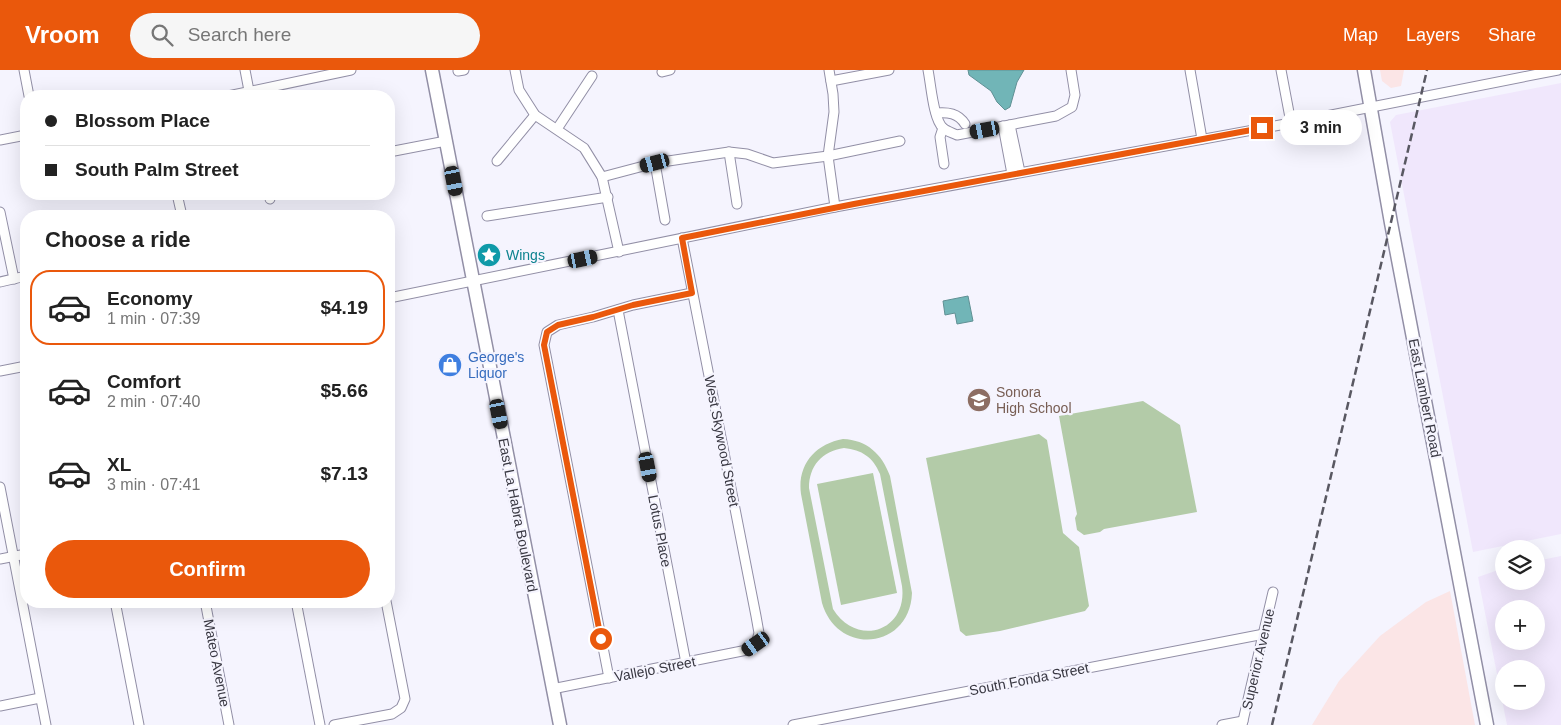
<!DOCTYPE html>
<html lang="en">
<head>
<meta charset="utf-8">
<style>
  body { margin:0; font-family:Helvetica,sans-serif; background:#f6f6f6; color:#222; height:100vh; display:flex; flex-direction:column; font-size:19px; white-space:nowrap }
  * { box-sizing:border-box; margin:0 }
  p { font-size:16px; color:#767676 }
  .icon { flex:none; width:28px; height:28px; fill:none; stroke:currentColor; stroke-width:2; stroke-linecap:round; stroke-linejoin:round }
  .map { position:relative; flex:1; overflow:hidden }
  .drawer { position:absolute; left:20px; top:140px; width:375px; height:398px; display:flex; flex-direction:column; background:#fff; border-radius:20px; box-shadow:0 5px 20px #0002 }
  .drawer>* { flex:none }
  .banner { position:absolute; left:20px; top:20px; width:375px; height:110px; border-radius:20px; box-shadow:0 5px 20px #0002; display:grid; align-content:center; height:110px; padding:0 25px; background:#fff }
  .controls { position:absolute; left:1495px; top:470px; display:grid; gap:10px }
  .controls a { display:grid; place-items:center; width:50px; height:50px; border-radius:50%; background:#fff; box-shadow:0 5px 20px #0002; font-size:25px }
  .end { position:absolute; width:22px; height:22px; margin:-11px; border:6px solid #ea580c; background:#fff; box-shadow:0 0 0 2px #fff }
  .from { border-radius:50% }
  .bubble { position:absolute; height:35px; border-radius:18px; background:#fff; box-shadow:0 5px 20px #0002; font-size:16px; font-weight:800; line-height:35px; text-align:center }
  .car { position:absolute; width:15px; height:30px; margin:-15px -8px; border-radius:6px; box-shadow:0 0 4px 1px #0007; background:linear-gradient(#222 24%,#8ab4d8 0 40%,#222 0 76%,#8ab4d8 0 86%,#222 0) }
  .banner b { display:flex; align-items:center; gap:18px; height:48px; font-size:19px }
  .banner b+b { border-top:1px solid #e0e0e0 }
  .banner i { width:12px; height:12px; background:#222 }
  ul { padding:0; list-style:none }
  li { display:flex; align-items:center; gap:15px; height:75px; margin:0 10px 8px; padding:0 15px; border:2px solid transparent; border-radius:20px }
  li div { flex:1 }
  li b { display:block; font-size:19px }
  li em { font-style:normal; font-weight:800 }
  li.current { border-color:#ea580c }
  li>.icon { width:45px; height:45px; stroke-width:1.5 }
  h2 { padding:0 25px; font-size:22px; line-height:60px }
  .cta { display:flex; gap:10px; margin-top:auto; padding:10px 25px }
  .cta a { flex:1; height:58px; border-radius:30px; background:#ea580c; color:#fff; font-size:20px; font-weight:800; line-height:58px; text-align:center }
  header { display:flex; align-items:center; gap:30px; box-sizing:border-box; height:70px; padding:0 25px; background:#ea580c; color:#fff }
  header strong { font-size:24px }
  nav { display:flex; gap:28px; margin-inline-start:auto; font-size:18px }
  .search { width:350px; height:45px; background:#f6f6f6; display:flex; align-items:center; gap:12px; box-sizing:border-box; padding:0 18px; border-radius:28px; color:#767676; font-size:19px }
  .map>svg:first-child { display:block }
  .commercial { fill:#fbe5e6 }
  .industrial { fill:#f0e7fc; fill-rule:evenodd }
  .green { fill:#b3cba8; fill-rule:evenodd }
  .water { fill:#71b5b7; stroke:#609094 }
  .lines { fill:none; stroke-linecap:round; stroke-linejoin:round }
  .street-casing { stroke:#928fa6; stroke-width:11 }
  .secondary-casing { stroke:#928fa6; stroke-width:15 }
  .street { stroke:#fff; stroke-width:9 }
  .secondary { stroke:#fff; stroke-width:12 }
  .rail { stroke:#595862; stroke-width:2.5; stroke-dasharray:8 4; stroke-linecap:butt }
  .route { stroke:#ea580c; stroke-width:6 }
  .labels { text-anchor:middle; stroke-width:4.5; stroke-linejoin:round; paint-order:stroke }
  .culture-label { font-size:14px; fill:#0d838f; stroke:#f5f4fe; text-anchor:start }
  .shop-label { font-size:14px; fill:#366cbe; stroke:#f5f4fe; text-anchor:start }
  .education-label { font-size:14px; fill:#785e54; stroke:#f5f4fe; text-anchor:start }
  .street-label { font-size:14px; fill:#393842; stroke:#f5f4fe }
</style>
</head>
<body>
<header>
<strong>Vroom</strong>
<div class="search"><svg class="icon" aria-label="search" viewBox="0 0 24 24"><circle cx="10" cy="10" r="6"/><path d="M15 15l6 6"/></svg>Search here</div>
<nav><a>Map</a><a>Layers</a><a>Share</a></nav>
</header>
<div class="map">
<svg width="1561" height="655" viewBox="0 0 1561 655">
  <rect width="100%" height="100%" fill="#f5f4fe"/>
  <g class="commercial">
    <path d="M 1380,0 L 1404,0 L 1401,16 L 1391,18 L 1382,11 Z"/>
    <path d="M 1450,521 L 1475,655 L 1312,655 L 1339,611 L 1380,566 L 1426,532 Z"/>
  </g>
  <g class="industrial">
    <path d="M 1561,13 L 1561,464 L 1473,482 L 1390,52 L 1396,45 Z"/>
    <path d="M 1561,486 L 1561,655 L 1507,655 L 1478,507 L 1504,498 L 1504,511 L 1536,511 L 1536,491 ZM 1504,539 L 1536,539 L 1536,571 L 1504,571 ZM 1504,599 L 1536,599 L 1536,631 L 1504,631 Z"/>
  </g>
  <g class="green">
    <path d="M 1143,331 L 1180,355 L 1197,442 L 1104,459 L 1100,462 L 1084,465 L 1077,460 L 1075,448 L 1077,444 L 1059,346 Z"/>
    <path d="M 1039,364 L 1047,370 L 1063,463 L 1079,477 L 1089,536 L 1085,541 L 1000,561 L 966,566 L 960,561 L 926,388 Z"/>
    <path d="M 843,369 C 867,370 882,384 890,406 L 912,523 C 910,579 838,587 822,533 L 801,424 C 797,395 815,374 843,369 ZM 844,378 C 862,380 873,387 880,404 L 902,516 C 908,561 857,578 833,539 L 809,418 C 809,396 822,381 844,378 Z"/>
    <path d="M 873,403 L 897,523 L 841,535 L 817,414 Z"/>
  </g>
  <g class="water">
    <path d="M 968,0 L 1024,0 L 1017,12 L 1010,37 L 1005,40 L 997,32 L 991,21 L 969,5 Z"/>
    <path d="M 968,226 L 973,251 L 957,254 L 955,243 L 945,245 L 943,231 Z"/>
  </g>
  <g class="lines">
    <g class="street-casing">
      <g id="street">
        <path d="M 24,0 L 29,26"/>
        <path d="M 245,0 L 250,26"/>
        <path d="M 515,0 L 519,20 L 535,45 L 584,78 L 602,107 L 619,182"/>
        <path d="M 829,0 L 833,24 L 834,42 L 828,86 L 835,137"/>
        <path d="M 928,0 C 931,14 933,49 943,58 C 946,61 953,63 957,65 L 1056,46 L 1072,37 L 1075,25 L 1071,0"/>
        <path d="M 1190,0 L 1202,69"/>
        <path d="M 1281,0 L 1291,53"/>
        <path d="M 458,1 L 464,0"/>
        <path d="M 662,2 L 670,0"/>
        <path d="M 831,11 L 889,0"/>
        <path d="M 228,26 L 351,0"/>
        <path d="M 936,43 C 948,42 958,43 965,54"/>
        <path d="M 1010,55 L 1020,102"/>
        <path d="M 1003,56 L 1012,104"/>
        <path d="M 943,58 L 940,67 L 944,94"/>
        <path d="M 557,59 L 592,6"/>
        <path d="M 0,70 L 26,65"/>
        <path d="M 389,82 L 446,71"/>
        <path d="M 729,82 L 737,134"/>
        <path d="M 497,91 L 535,45"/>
        <path d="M 655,93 L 665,150"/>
        <path d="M 602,107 L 655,93 L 729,82 L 747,84 L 773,93 L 828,86 L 900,71"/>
        <path d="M 177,124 L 182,146"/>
        <path d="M 269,124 L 270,129"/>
        <path d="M 0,142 L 14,209"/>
        <path d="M 487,146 L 608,127"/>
        <path d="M 0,212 L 26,206"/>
        <path d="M 389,228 L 835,137 L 1291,53 L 1558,0"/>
        <path d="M 618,240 L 686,593"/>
        <path d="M 0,301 L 26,296"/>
        <path d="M 0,417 L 46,655"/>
        <path d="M 0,489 L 26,484"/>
        <path d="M 115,531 L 139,655"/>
        <path d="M 205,531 L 229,655"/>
        <path d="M 296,531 L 320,655"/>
        <path d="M 609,608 L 544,275 L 547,262 L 558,255 L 593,247 L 633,235 L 692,223"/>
        <path d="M 552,619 L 747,580 L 756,574 L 759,563 L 756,546 L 682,168"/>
        <path d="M 0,636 L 40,628"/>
        <path d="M 334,655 L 392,644 L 401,638 L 405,629 L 386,531"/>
        <path d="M 793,655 L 1264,564"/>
        <path d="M 1222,655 L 1243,651"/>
        <path d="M 1242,655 L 1273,522"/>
      </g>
    </g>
    <g class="secondary-casing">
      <g id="secondary">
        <path d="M 432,0 L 560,655"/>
        <path d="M 1364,0 L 1391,153 L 1487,655"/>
      </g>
    </g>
    <use href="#street" class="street"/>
    <use href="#secondary" class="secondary"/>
    <path class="rail" d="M 1272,655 L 1427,0"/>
  </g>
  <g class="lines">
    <path class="route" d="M 601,569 L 544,275 L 547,262 L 558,255 L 593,247 L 633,235 L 692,223 L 682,168 L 854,134 L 1262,58"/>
  </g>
  <defs>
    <g id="sight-disc" transform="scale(1.25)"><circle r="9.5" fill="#0f9aa8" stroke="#f5f4fe"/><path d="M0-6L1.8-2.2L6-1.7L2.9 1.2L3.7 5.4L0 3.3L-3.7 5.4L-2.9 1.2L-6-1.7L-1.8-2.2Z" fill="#fff"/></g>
    <g id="shop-disc" transform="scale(1.25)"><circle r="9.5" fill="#3f7fe0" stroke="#f5f4fe"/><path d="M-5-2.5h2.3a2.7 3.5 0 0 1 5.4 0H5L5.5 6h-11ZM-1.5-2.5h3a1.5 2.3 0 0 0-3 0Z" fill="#fff"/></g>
    <g id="school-disc" transform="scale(1.25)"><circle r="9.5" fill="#8d6e63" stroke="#f5f4fe"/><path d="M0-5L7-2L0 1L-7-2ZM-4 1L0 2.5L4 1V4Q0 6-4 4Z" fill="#fff"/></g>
  </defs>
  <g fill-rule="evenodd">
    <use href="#sight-disc" x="489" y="185"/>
    <use href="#shop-disc" x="450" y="295"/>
    <use href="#school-disc" x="979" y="330"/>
  </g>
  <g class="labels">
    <g class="culture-label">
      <text x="506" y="190">Wings</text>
    </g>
    <g class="shop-label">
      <text x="468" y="292">George's<tspan x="468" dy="16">Liquor</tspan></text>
    </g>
    <g class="education-label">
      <text x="996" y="327">Sonora<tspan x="996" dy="16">High School</tspan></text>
    </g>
    <g class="street-label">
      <text transform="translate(1425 328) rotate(79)" y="5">East Lambert Road</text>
      <text transform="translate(722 371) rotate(79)" y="5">West Skywood Street</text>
      <text transform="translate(518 445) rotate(79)" y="5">East La Habra Boulevard</text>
      <text transform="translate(660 461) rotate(79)" y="5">Lotus Place</text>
      <text transform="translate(1258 589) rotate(-77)" y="5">Superior Avenue</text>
      <text transform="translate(217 593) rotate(79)" y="5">Mateo Avenue</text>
      <text transform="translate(655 599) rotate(-11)" y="5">Vallejo Street</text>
      <text transform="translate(1029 609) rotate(-11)" y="5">South Fonda Street</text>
    </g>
  </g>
</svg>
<div class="controls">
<a><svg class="icon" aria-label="layers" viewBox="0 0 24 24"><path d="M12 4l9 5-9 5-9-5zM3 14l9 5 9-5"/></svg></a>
<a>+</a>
<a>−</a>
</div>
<i class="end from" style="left:601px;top:569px"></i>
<i class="end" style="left:1262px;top:58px"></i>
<div class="bubble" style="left:1280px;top:40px;width:82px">3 min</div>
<i class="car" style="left:985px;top:60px;rotate:259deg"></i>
<i class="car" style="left:655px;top:93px;rotate:255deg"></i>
<i class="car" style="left:454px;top:111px;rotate:169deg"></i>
<i class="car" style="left:583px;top:189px;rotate:78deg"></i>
<i class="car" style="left:499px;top:344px;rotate:169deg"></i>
<i class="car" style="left:648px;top:397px;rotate:169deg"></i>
<i class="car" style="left:756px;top:574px;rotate:235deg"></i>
<div class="banner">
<b><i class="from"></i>Blossom Place</b>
<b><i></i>South Palm Street</b>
</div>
<section class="drawer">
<h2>Choose a ride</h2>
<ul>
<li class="current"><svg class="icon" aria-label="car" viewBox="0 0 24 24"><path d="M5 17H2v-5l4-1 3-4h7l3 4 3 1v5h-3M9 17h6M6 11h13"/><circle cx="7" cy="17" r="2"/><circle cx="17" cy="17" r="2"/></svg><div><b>Economy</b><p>1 min · 07:39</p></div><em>$4.19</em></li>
<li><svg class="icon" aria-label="car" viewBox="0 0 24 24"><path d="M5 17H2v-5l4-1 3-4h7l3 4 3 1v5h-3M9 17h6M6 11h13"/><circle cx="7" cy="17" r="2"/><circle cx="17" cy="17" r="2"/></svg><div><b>Comfort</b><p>2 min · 07:40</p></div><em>$5.66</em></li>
<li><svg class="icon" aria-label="car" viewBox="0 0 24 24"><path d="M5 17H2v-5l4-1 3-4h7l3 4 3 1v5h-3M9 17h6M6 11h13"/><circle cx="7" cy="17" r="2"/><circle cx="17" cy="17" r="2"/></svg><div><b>XL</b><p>3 min · 07:41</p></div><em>$7.13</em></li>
</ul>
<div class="cta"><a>Confirm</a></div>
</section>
</div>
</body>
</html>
